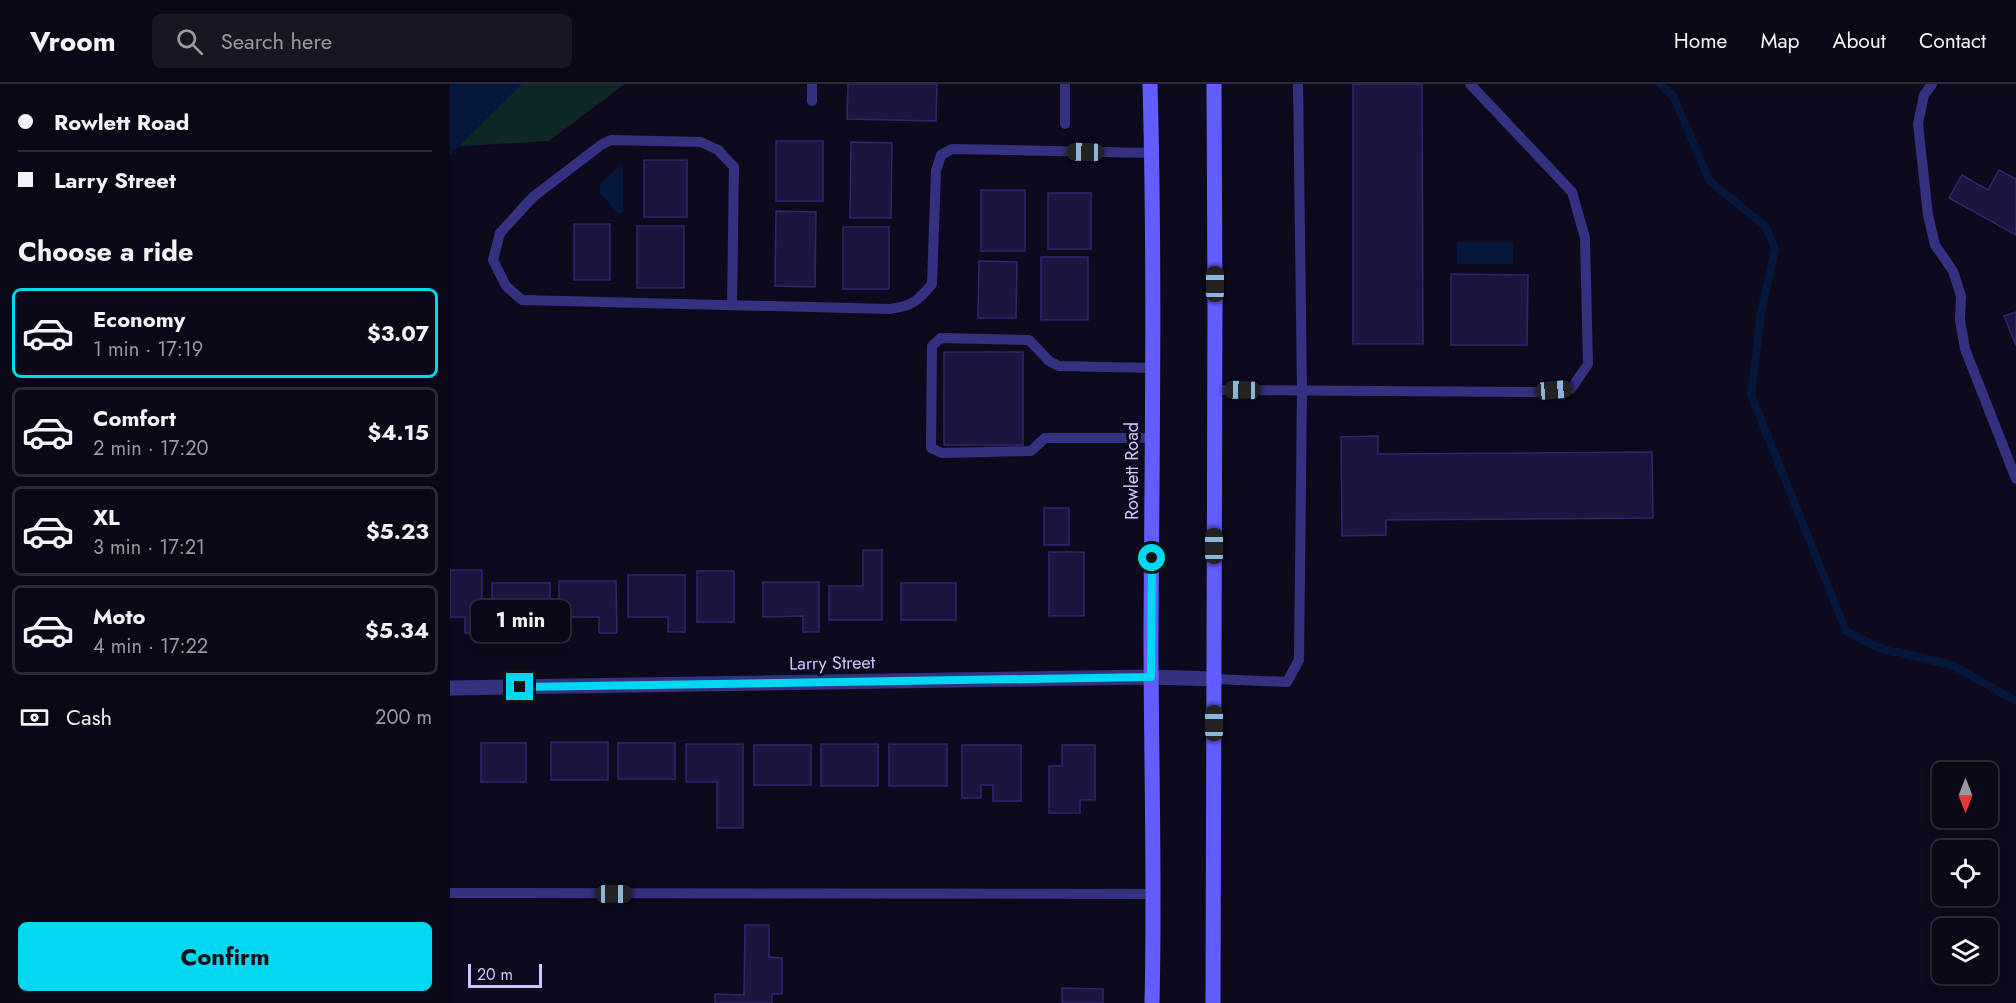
<!DOCTYPE html>
<html lang="en">
<head>
<meta charset="utf-8">
<style>
  body { margin:0; font-family:Jost,sans-serif; background:#181623; color:#f1f3f6; height:100vh; display:flex; flex-direction:column; font-size:22px; white-space:nowrap }
  * { box-sizing:border-box; margin:0 }
  p { font-size:20px; color:#999aa1 }
  .icon { flex:none; width:33px; height:33px; fill:none; stroke:currentColor; stroke-width:2; stroke-linecap:round; stroke-linejoin:round }
  .map { position:relative; flex:1; overflow:hidden }
  .details { display:flex; flex-direction:column; background:#0a0816; width:450px }
  .details>* { flex:none }
  .banner { display:grid; align-content:center; height:132px; padding:0 18px; background:#0a0816 }
  .needle { width:39px; rotate:180deg }
  .fabs { position:absolute; left:1482px; top:678px; display:grid; gap:12px }
  .fabs a { display:grid; place-items:center; width:66px; height:66px; border-radius:9px; background:#0a0816; box-shadow:0 3px 9px #0003,0 0 0 2px #2a2935; font-size:30px }
  .scale { position:absolute; left:18px; bottom:15px; width:74px; box-sizing:border-box; padding-left:6px; border:3px solid #cdc6ff; border-top:0; font-size:16px; line-height:21px; white-space:nowrap; color:#cdc6ff; -webkit-text-stroke:4px #0d0a1d; paint-order:stroke }
  .end { position:absolute; width:27px; height:27px; margin:-14px; border:8px solid #00d8f1; background:#111; box-shadow:0 0 0 3px #111 }
  .from { border-radius:50% }
  .bubble { position:absolute; height:42px; border-radius:9px; background:#0a0816; box-shadow:0 3px 9px #0003,0 0 0 2px #2a2935; font-size:20px; font-weight:700; line-height:42px; text-align:center }
  .car { position:absolute; width:18px; height:36px; margin:-18px -9px; border-radius:8px; box-shadow:0 0 4px 2px #0007; background:linear-gradient(#222 24%,#8ab4d8 0 40%,#222 0 76%,#8ab4d8 0 86%,#222 0) }
  .banner b { display:flex; align-items:center; gap:21px; height:57px; font-size:22px }
  .banner b+b { border-top:2px solid #2a2935 }
  .banner i { width:15px; height:15px; background:#f1f3f6 }
  ul { padding:0; list-style:none }
  li { display:flex; align-items:center; gap:18px; height:90px; margin:0 12px 9px; padding:0 6px; border:3px solid #2a2935; border-radius:9px }
  li div { flex:1 }
  li b { display:block; font-size:22px }
  li em { font-style:normal; font-weight:700 }
  li.current { border-color:#00d8f1 }
  li>.icon { width:54px; height:54px; stroke-width:1.5 }
  h2 { padding:0 18px; font-size:27px; line-height:72px }
  .pay { display:flex; align-items:center; gap:15px; height:66px; padding:0 18px; font-size:22px }
  .pay p { margin-inline-start:auto }
  .cta { display:flex; gap:12px; margin-top:auto; padding:12px 18px }
  .cta a { flex:1; height:69px; border-radius:9px; background:#00d8f1; color:#111; font-size:24px; font-weight:700; line-height:69px; text-align:center }
  header { display:flex; align-items:center; gap:36px; box-sizing:border-box; height:84px; padding:0 30px; background:#0a0816; border-bottom:2px solid #2a2935 }
  header strong { font-size:28px }
  nav { display:flex; gap:33px; margin-inline-start:auto; font-size:21px }
  .search { width:420px; height:54px; background:#181623; display:flex; align-items:center; gap:15px; box-sizing:border-box; padding:0 21px; border-radius:9px; color:#999aa1; font-size:22px }
  main { display:flex; flex:1; min-height:0 }
  .map>svg:first-child { display:block }
  .green { fill:#0d2827 }
  .water { fill:#05183b }
  .lines { fill:none; stroke-linecap:round; stroke-linejoin:round }
  .stream { stroke:#05183b; stroke-width:8 }
  .building { fill:#1d1440; stroke:#33256e; stroke-width:1.5 }
  .service { stroke:#343180; stroke-width:10 }
  .minor { stroke:#343180; stroke-width:15 }
  .secondary { stroke:#625dff; stroke-width:15 }
  .route { stroke:#00d8f1; stroke-width:8 }
  .labels { text-anchor:middle; stroke-width:6; stroke-linejoin:round; paint-order:stroke }
  .street-label { font-size:18px; fill:#cdc6ff; stroke:#0d0a1d }
</style>
</head>
<body>
<header>
<strong>Vroom</strong>
<div class="search"><svg class="icon" aria-label="search" viewBox="0 0 24 24"><circle cx="10" cy="10" r="6"/><path d="M15 15l6 6"/></svg>Search here</div>
<nav><a>Home</a><a>Map</a><a>About</a><a>Contact</a></nav>
</header>
<main>
<section class="details">
<div class="banner">
<b><i class="from"></i>Rowlett Road</b>
<b><i></i>Larry Street</b>
</div>
<h2>Choose a ride</h2>
<ul>
<li class="current"><svg class="icon" aria-label="car" viewBox="0 0 24 24"><path d="M5 17H2v-5l4-1 3-4h7l3 4 3 1v5h-3M9 17h6M6 11h13"/><circle cx="7" cy="17" r="2"/><circle cx="17" cy="17" r="2"/></svg><div><b>Economy</b><p>1 min · 17:19</p></div><em>$3.07</em></li>
<li><svg class="icon" aria-label="car" viewBox="0 0 24 24"><path d="M5 17H2v-5l4-1 3-4h7l3 4 3 1v5h-3M9 17h6M6 11h13"/><circle cx="7" cy="17" r="2"/><circle cx="17" cy="17" r="2"/></svg><div><b>Comfort</b><p>2 min · 17:20</p></div><em>$4.15</em></li>
<li><svg class="icon" aria-label="car" viewBox="0 0 24 24"><path d="M5 17H2v-5l4-1 3-4h7l3 4 3 1v5h-3M9 17h6M6 11h13"/><circle cx="7" cy="17" r="2"/><circle cx="17" cy="17" r="2"/></svg><div><b>XL</b><p>3 min · 17:21</p></div><em>$5.23</em></li>
<li><svg class="icon" aria-label="car" viewBox="0 0 24 24"><path d="M5 17H2v-5l4-1 3-4h7l3 4 3 1v5h-3M9 17h6M6 11h13"/><circle cx="7" cy="17" r="2"/><circle cx="17" cy="17" r="2"/></svg><div><b>Moto</b><p>4 min · 17:22</p></div><em>$5.34</em></li>
</ul>
<div class="pay"><svg class="icon" aria-label="cash" viewBox="0 0 24 24"><path d="M3 7h18v10H3z"/><circle cx="12" cy="12" r="2"/></svg>Cash<p>200 m</p></div>
<div class="cta"><a>Confirm</a></div>
</section>
<div class="map">
<svg width="1566" height="919" viewBox="0 0 1566 919">
  <rect width="100%" height="100%" fill="#0d0a1d"/>
  <path class="green" d="M 0,0 L 175,0 L 99,57 L 0,63 Z"/>
  <g class="water">
    <path d="M 0,0 L 72,0 L 0,71 Z"/>
    <path d="M 169,83 L 173,83 L 173,129 L 168,129 L 150,109 L 150,100 Z"/>
    <rect x="1007" y="158" width="56" height="22"/>
  </g>
  <g class="lines">
    <path class="stream" d="M 1210,0 L 1223,12 L 1260,97 L 1316,143 L 1325,165 L 1311,229 L 1301,311 L 1396,547 L 1429,564 L 1502,581 L 1566,617"/>
  </g>
  <g class="building">
    <path d="M 398,0 L 487,0 L 486,37 L 397,35 Z"/>
    <path d="M 903,0 L 972,0 L 973,260 L 903,260 Z"/>
    <rect x="326" y="57" width="47" height="60"/>
    <path d="M 401,58 L 442,59 L 441,134 L 400,134 Z"/>
    <rect x="194" y="76" width="43" height="57"/>
    <path d="M 1549,86 L 1566,95 L 1566,151 L 1499,114 L 1512,91 L 1538,106 Z"/>
    <rect x="531" y="106" width="44" height="61"/>
    <rect x="598" y="109" width="43" height="56"/>
    <path d="M 326,127 L 366,128 L 365,203 L 325,202 Z"/>
    <rect x="124" y="140" width="36" height="56"/>
    <rect x="187" y="142" width="47" height="62"/>
    <rect x="393" y="143" width="46" height="62"/>
    <rect x="591" y="173" width="47" height="63"/>
    <path d="M 529,177 L 567,178 L 566,234 L 528,234 Z"/>
    <path d="M 1001,190 L 1078,191 L 1077,261 L 1001,261 Z"/>
    <path d="M 1566,228 L 1566,261 L 1554,232 Z"/>
    <rect x="494" y="268" width="79" height="93"/>
    <path d="M 928,352 L 928,370 L 1202,368 L 1203,434 L 936,436 L 936,451 L 892,452 L 891,353 Z"/>
    <rect x="594" y="424" width="25" height="37"/>
    <path d="M 413,466 L 432,466 L 432,536 L 379,536 L 379,502 L 413,502 Z"/>
    <rect x="599" y="468" width="35" height="64"/>
    <path d="M 0,486 L 32,486 L 32,549 L 15,549 L 15,533 L 0,533 Z"/>
    <rect x="247" y="487" width="37" height="51"/>
    <path d="M 178,491 L 235,491 L 235,548 L 218,548 L 218,533 L 178,533 Z"/>
    <path d="M 109,497 L 166,497 L 167,549 L 149,549 L 149,533 L 109,533 Z"/>
    <path d="M 313,498 L 369,498 L 369,548 L 353,548 L 353,532 L 313,533 Z"/>
    <path d="M 42,499 L 100,499 L 100,548 L 76,548 L 76,533 L 42,533 Z"/>
    <rect x="451" y="499" width="55" height="37"/>
    <rect x="101" y="658" width="57" height="38"/>
    <rect x="31" y="659" width="45" height="39"/>
    <rect x="168" y="659" width="57" height="36"/>
    <path d="M 236,660 L 293,660 L 293,744 L 267,744 L 267,698 L 236,698 Z"/>
    <rect x="371" y="660" width="57" height="42"/>
    <rect x="439" y="660" width="58" height="42"/>
    <rect x="304" y="661" width="57" height="40"/>
    <path d="M 512,661 L 571,661 L 571,717 L 543,717 L 543,701 L 531,701 L 531,714 L 512,714 Z"/>
    <path d="M 612,661 L 645,661 L 645,716 L 630,716 L 630,729 L 599,729 L 599,682 L 612,682 Z"/>
    <path d="M 295,841 L 319,841 L 319,873 L 332,874 L 332,910 L 322,910 L 322,919 L 265,919 L 265,910 L 294,911 Z"/>
    <path d="M 612,904 L 653,905 L 653,919 L 612,919 Z"/>
  </g>
  <g class="lines">
    <g class="service">
      <path d="M 1482,0 L 1474,11 L 1468,40 L 1478,131 L 1485,161 L 1503,187 L 1511,212 L 1510,236 L 1515,265 L 1566,395"/>
      <path d="M 362,17 L 362,0"/>
      <path d="M 615,40 L 615,0"/>
      <path d="M 282,221 L 284,83 L 268,66 L 251,58 L 161,56 L 151,61 L 83,113 L 50,149 L 43,176 L 56,202 L 72,216 L 440,225 C 462,222 468,217 482,200 L 486,87 L 491,71 L 502,65 L 702,69"/>
      <path d="M 702,284 L 609,282 L 599,277 L 579,256 L 491,254 L 482,262 L 481,364 L 492,369 L 581,367 L 595,354 L 702,354"/>
      <path d="M 765,306 L 1087,308 L 1121,305 L 1138,280 L 1135,154 L 1122,108 L 1020,0"/>
      <path d="M 764,595 L 837,598 L 849,576 L 852,307 L 848,0"/>
      <path d="M 0,809 L 704,810"/>
    </g>
    <path class="minor" d="M 0,604 L 701,593 L 764,595"/>
    <g class="secondary">
      <path d="M 700,0 C 705,183 702,366 701,550 C 701,673 705,796 702,919"/>
      <path d="M 763,919 L 765,222 L 764,0"/>
    </g>
  </g>
  <g class="lines">
    <path class="route" d="M 70,603 L 701,593 L 702,474"/>
  </g>
  <g class="labels">
    <g class="street-label">
      <text transform="translate(682 387) rotate(-90)" y="6">Rowlett Road</text>
      <text transform="translate(382 579) rotate(-1)" y="6">Larry Street</text>
    </g>
  </g>
</svg>
<div class="fabs">
<a><svg class="needle" viewBox="-14 -14 28 28"><path d="M0-13l5 13h-10z" fill="#e53935"/><path d="M0 13l5-13h-10z" fill="#999aa1"/></svg></a>
<a><svg class="icon" aria-label="locate" viewBox="0 0 24 24"><circle cx="12" cy="12" r="6"/><path d="M12 2v4M12 18v4M2 12h4M18 12h4"/></svg></a>
<a><svg class="icon" aria-label="layers" viewBox="0 0 24 24"><path d="M12 4l9 5-9 5-9-5zM3 14l9 5 9-5"/></svg></a>
</div>
<div class="scale">20 m</div>
<i class="end from" style="left:702px;top:474px"></i>
<i class="end" style="left:70px;top:603px"></i>
<div class="bubble" style="left:21px;top:516px;width:99px">1 min</div>
<i class="car" style="left:635px;top:68px;rotate:271deg"></i>
<i class="car" style="left:765px;top:200px;rotate:0deg"></i>
<i class="car" style="left:792px;top:306px;rotate:271deg"></i>
<i class="car" style="left:1104px;top:306px;rotate:85deg"></i>
<i class="car" style="left:764px;top:462px;rotate:0deg"></i>
<i class="car" style="left:764px;top:639px;rotate:0deg"></i>
<i class="car" style="left:164px;top:810px;rotate:90deg"></i>
</div>
</main>
</body>
</html>
